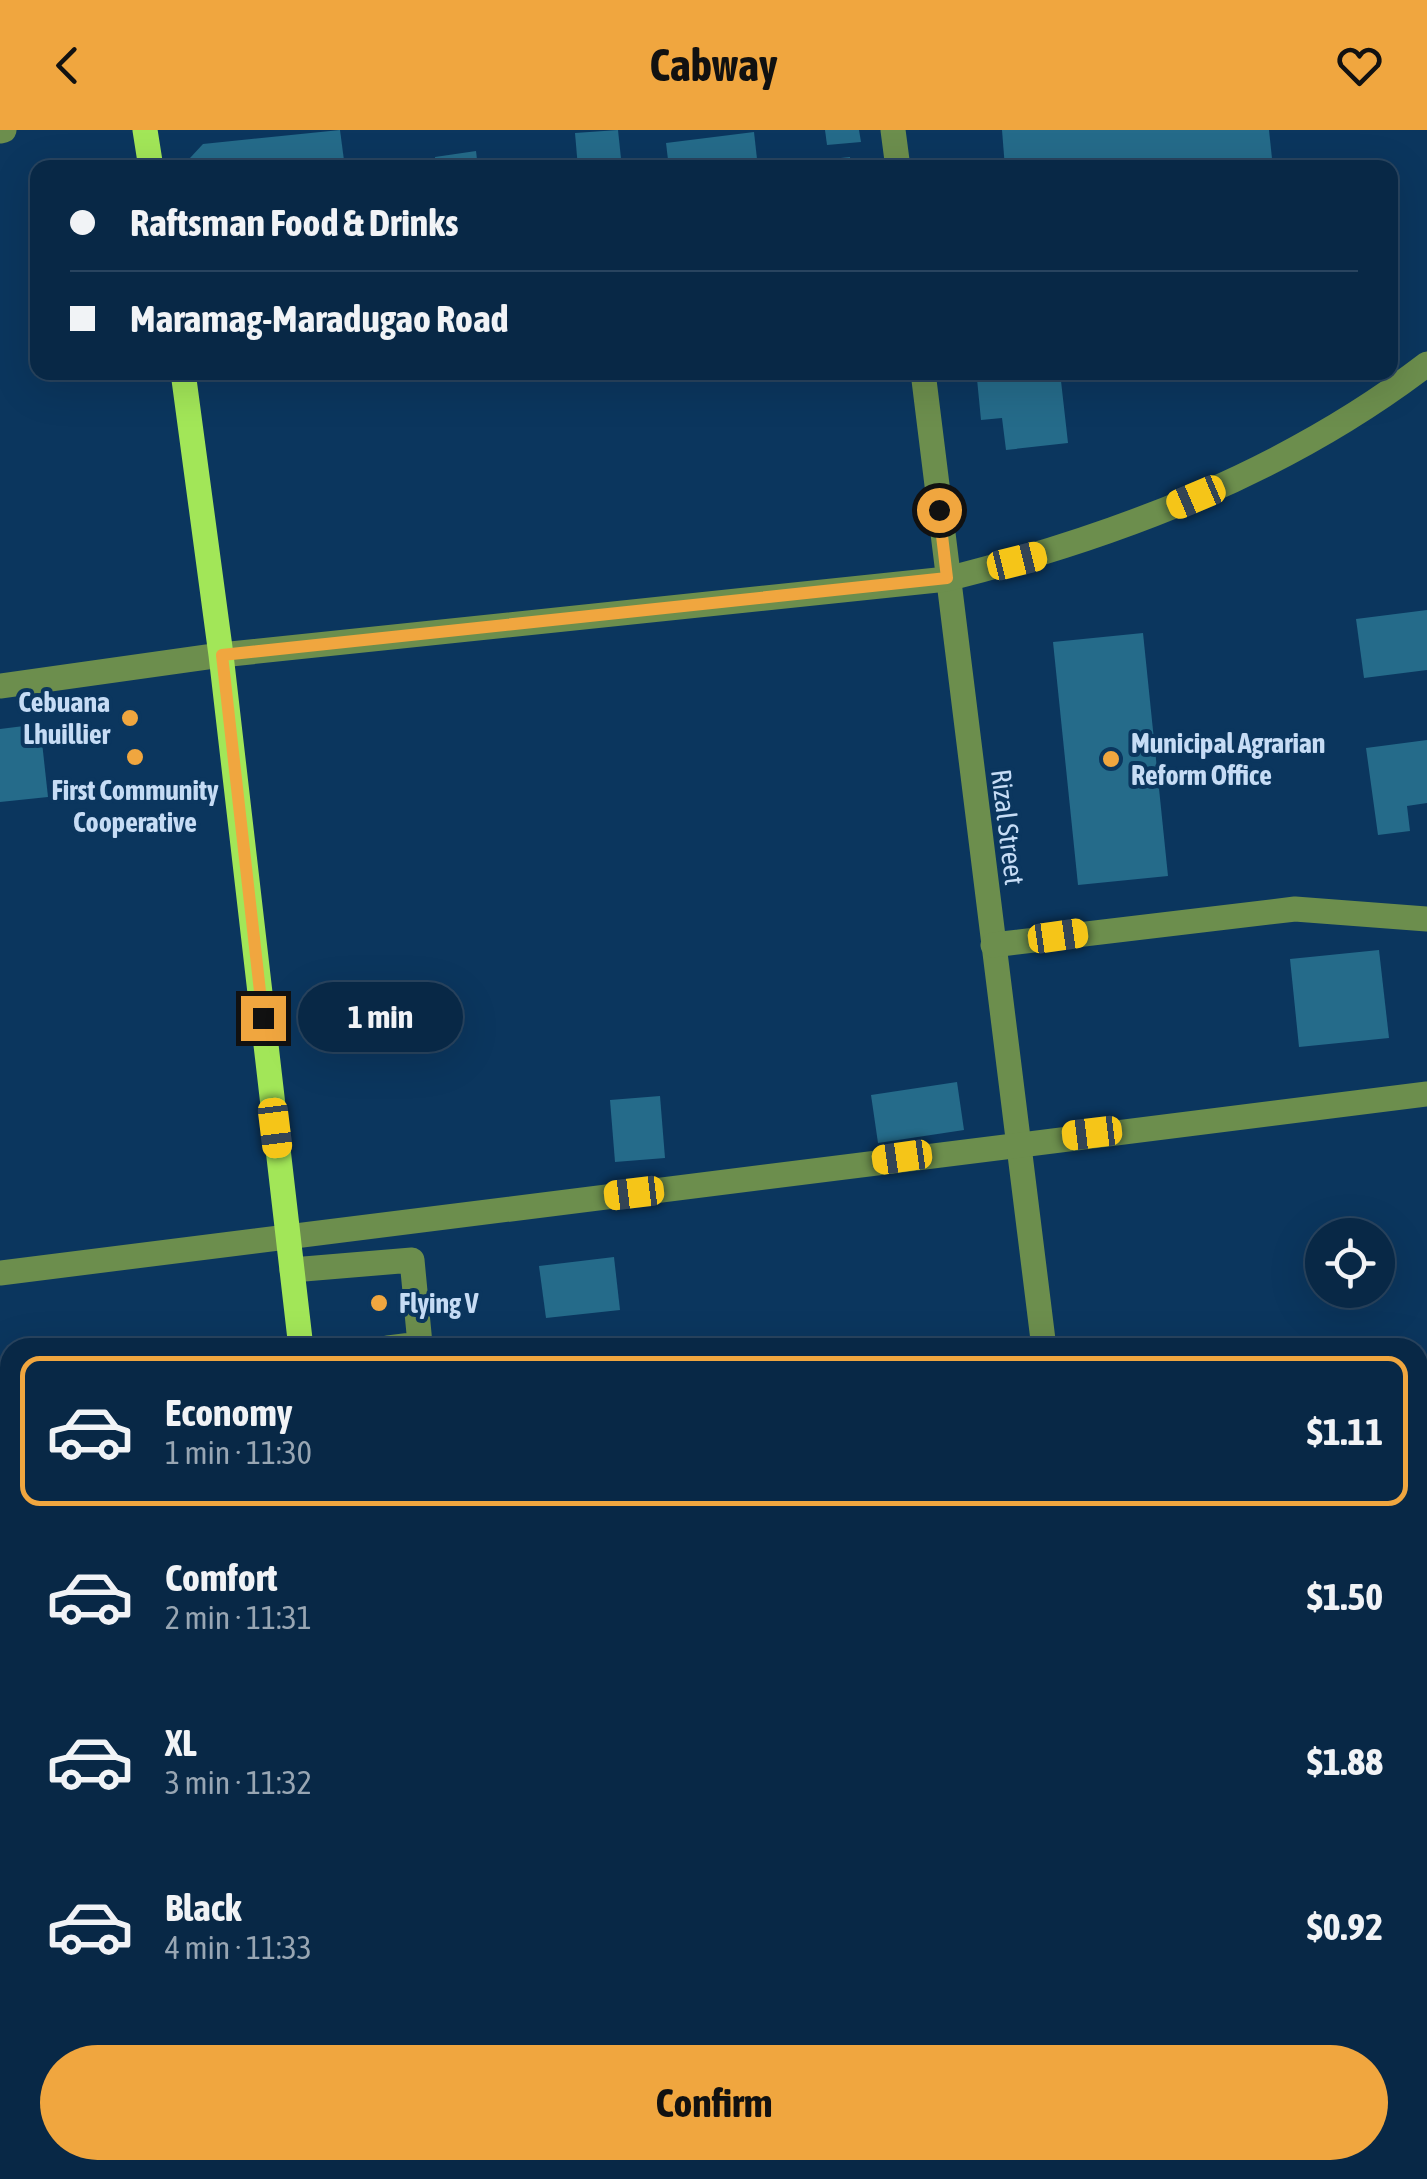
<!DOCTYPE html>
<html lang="en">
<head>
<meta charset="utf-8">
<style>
  body { margin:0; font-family:"Asap Condensed",sans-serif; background:#11304d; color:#f1f3f6; height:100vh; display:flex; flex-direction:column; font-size:38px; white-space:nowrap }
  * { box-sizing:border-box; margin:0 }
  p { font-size:32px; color:#98a6b3 }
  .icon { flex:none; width:55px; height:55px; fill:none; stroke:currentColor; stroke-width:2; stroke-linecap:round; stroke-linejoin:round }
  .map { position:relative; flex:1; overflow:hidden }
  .sheet { position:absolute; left:0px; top:1208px; width:1428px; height:842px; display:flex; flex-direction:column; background:#082846; border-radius:30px 30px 0 0; box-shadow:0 10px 40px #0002,0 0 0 2px #29445f }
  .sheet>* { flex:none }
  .top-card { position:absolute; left:30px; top:30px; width:1368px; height:220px; border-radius:20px; box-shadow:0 10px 40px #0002,0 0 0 2px #29445f; display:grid; align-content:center; height:220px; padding:0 40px; background:#082846 }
  .fabs { position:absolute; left:1305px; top:1088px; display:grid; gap:20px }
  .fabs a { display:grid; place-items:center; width:90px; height:90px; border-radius:50%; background:#082846; box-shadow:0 10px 40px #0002,0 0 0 2px #29445f; font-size:50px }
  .end { position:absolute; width:45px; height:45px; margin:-22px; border:12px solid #f0a63f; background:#111; box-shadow:0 0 0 5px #111 }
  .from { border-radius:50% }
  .bubble { position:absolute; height:70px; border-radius:35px; background:#082846; box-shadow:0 10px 40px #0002,0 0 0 2px #29445f; font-size:32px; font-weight:700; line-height:70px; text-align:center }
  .car { position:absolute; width:30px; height:60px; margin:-30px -15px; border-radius:12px; box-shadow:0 0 8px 2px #0007; background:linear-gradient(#f5c518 24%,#345 0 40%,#f5c518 0 76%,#345 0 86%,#f5c518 0) }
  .top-card b { display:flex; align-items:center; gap:35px; height:95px; font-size:38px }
  .top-card b+b { border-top:2px solid #29445f }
  .top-card i { width:25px; height:25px; background:#f1f3f6 }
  ul { padding:18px 0 0; list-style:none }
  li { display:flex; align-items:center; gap:30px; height:150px; margin:0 20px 15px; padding:0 20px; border:5px solid transparent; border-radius:20px }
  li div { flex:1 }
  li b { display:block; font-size:38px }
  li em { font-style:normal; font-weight:700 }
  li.on { border-color:#f0a63f }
  li>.icon { width:90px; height:90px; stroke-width:1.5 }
  .primary-button { display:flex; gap:20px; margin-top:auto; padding:20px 40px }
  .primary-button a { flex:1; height:115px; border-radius:60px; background:#f0a63f; color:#111; font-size:40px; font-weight:700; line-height:115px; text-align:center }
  header { display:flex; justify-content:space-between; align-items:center; height:130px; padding:0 40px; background:#f0a63f; color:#111; font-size:45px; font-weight:700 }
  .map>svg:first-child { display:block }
  .building { fill:#256b8a }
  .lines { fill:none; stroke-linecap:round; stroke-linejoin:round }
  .minor { stroke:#6c8e4d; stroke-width:25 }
  .major { stroke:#a2e658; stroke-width:25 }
  .route { stroke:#f0a63f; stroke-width:12 }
  .poi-dot { fill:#f0a63f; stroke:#0b365e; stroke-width:4 }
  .labels { text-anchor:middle; stroke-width:8; stroke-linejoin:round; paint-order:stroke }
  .poi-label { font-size:28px; font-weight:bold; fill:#c6dcf5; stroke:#0b365e; text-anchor:start }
  .street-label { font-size:28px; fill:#c6dcf5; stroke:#0b365e }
</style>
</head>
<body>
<header><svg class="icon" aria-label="back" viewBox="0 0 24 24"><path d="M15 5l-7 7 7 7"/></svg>Cabway<svg class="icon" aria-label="heart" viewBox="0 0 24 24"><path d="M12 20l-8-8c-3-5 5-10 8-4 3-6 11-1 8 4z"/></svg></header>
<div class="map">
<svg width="1427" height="2049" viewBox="0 0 1427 2049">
  <rect width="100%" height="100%" fill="#0b365e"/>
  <g class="building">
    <path d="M 340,0 L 345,38 L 191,38 L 190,28 L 203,14 Z"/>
    <path d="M 618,0 L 622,38 L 578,38 L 575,3 Z"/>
    <path d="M 825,0 L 859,0 L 861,12 L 827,15 Z"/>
    <path d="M 1002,0 L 1269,0 L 1273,38 L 1005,38 Z"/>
    <path d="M 754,2 L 758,38 L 669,38 L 666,13 Z"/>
    <path d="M 476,21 L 478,38 L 436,38 L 435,27 Z"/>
    <path d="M 850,27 L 851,38 L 775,38 L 775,35 Z"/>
    <path d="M 1000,242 L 1060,242 L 1068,313 L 1006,320 L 1002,288 L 981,290 L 977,249 L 1001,247 Z"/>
    <path d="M 1427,480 L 1427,540 L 1364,548 L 1356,489 Z"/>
    <path d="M 1143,503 L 1168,746 L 1078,755 L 1053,512 Z"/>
    <path d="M 40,594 L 48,667 L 0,672 L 0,599 Z"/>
    <path d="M 1427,610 L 1427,673 L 1407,676 L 1410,701 L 1378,705 L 1366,618 Z"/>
    <path d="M 1379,820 L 1389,908 L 1299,917 L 1290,829 Z"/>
    <path d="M 957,952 L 964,1000 L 878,1013 L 871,965 Z"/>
    <path d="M 660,966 L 665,1028 L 615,1032 L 610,970 Z"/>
    <path d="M 614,1127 L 620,1180 L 546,1188 L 539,1136 Z"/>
  </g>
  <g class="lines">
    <g class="minor">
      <path d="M 893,0 L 898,38"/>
      <path d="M 0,1 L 4,0"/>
      <path d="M 923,242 L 1044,1218"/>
      <path d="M 0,556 L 221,525 L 947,449 C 1118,406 1286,342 1427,234"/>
      <path d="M 993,815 L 1295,779 L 1427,789"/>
      <path d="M 292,1140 L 412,1130 L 420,1214 L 388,1218"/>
      <path d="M 0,1143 L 1427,964"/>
      <path d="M 1418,1525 L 1427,1524"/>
      <path d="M 0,1712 L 10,1710"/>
      <path d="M 1145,2040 L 1146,2049"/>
    </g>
    <g class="major">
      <path d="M 145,0 L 151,38"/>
      <path d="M 183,242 L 221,525 L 301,1218"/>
      <path d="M 402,2040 L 403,2049"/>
    </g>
  </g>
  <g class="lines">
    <path class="route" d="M 263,888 L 222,525 L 947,448 L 939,380"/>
  </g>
  <g class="poi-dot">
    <circle cx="130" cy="588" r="10"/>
    <circle cx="135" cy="627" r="10"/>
    <circle cx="1111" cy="629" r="10"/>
    <circle cx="379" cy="1173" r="10"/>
  </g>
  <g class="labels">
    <g class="poi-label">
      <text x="110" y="582" text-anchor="end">Cebuana<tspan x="110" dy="32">Lhuillier</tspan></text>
      <text x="1131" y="623">Municipal Agrarian<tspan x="1131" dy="32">Reform Office</tspan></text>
      <text x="135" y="670" text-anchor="middle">First Community<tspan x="135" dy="32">Cooperative</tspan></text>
      <text x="399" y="1183">Flying V</text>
    </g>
    <g class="street-label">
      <text transform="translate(1008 697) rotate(83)" y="10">Rizal Street</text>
    </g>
  </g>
</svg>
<div class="fabs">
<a><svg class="icon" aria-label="locate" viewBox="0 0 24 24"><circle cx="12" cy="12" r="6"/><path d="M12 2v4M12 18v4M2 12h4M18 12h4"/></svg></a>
</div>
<i class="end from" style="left:939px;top:380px"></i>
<i class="end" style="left:263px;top:888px"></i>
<div class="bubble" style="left:298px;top:852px;width:165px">1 min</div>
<i class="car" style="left:1196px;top:367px;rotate:247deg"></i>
<i class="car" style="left:1017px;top:431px;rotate:76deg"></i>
<i class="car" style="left:1058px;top:806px;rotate:82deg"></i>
<i class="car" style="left:275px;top:998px;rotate:173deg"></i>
<i class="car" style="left:1092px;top:1003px;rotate:263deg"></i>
<i class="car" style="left:902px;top:1027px;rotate:262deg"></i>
<i class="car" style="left:634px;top:1063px;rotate:263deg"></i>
<div class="top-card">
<b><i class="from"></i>Raftsman Food &amp; Drinks</b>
<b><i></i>Maramag-Maradugao Road</b>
</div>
<section class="sheet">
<ul>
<li class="on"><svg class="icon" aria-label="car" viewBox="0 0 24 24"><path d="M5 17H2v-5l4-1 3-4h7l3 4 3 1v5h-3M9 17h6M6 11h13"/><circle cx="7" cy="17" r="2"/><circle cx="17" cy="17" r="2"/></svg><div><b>Economy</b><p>1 min · 11:30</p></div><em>$1.11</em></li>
<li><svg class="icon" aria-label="car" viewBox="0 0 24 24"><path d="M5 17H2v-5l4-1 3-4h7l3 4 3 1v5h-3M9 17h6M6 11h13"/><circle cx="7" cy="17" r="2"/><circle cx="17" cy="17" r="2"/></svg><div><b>Comfort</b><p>2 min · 11:31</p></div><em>$1.50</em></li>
<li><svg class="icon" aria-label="car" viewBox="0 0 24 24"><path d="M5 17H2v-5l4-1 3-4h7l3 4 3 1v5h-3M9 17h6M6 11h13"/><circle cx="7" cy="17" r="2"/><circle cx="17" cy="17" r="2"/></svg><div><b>XL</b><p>3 min · 11:32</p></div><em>$1.88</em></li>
<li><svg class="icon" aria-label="car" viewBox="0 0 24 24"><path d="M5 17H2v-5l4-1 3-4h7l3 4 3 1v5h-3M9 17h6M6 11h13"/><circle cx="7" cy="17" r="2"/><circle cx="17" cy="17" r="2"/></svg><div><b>Black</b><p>4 min · 11:33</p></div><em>$0.92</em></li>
</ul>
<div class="primary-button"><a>Confirm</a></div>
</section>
</div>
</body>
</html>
